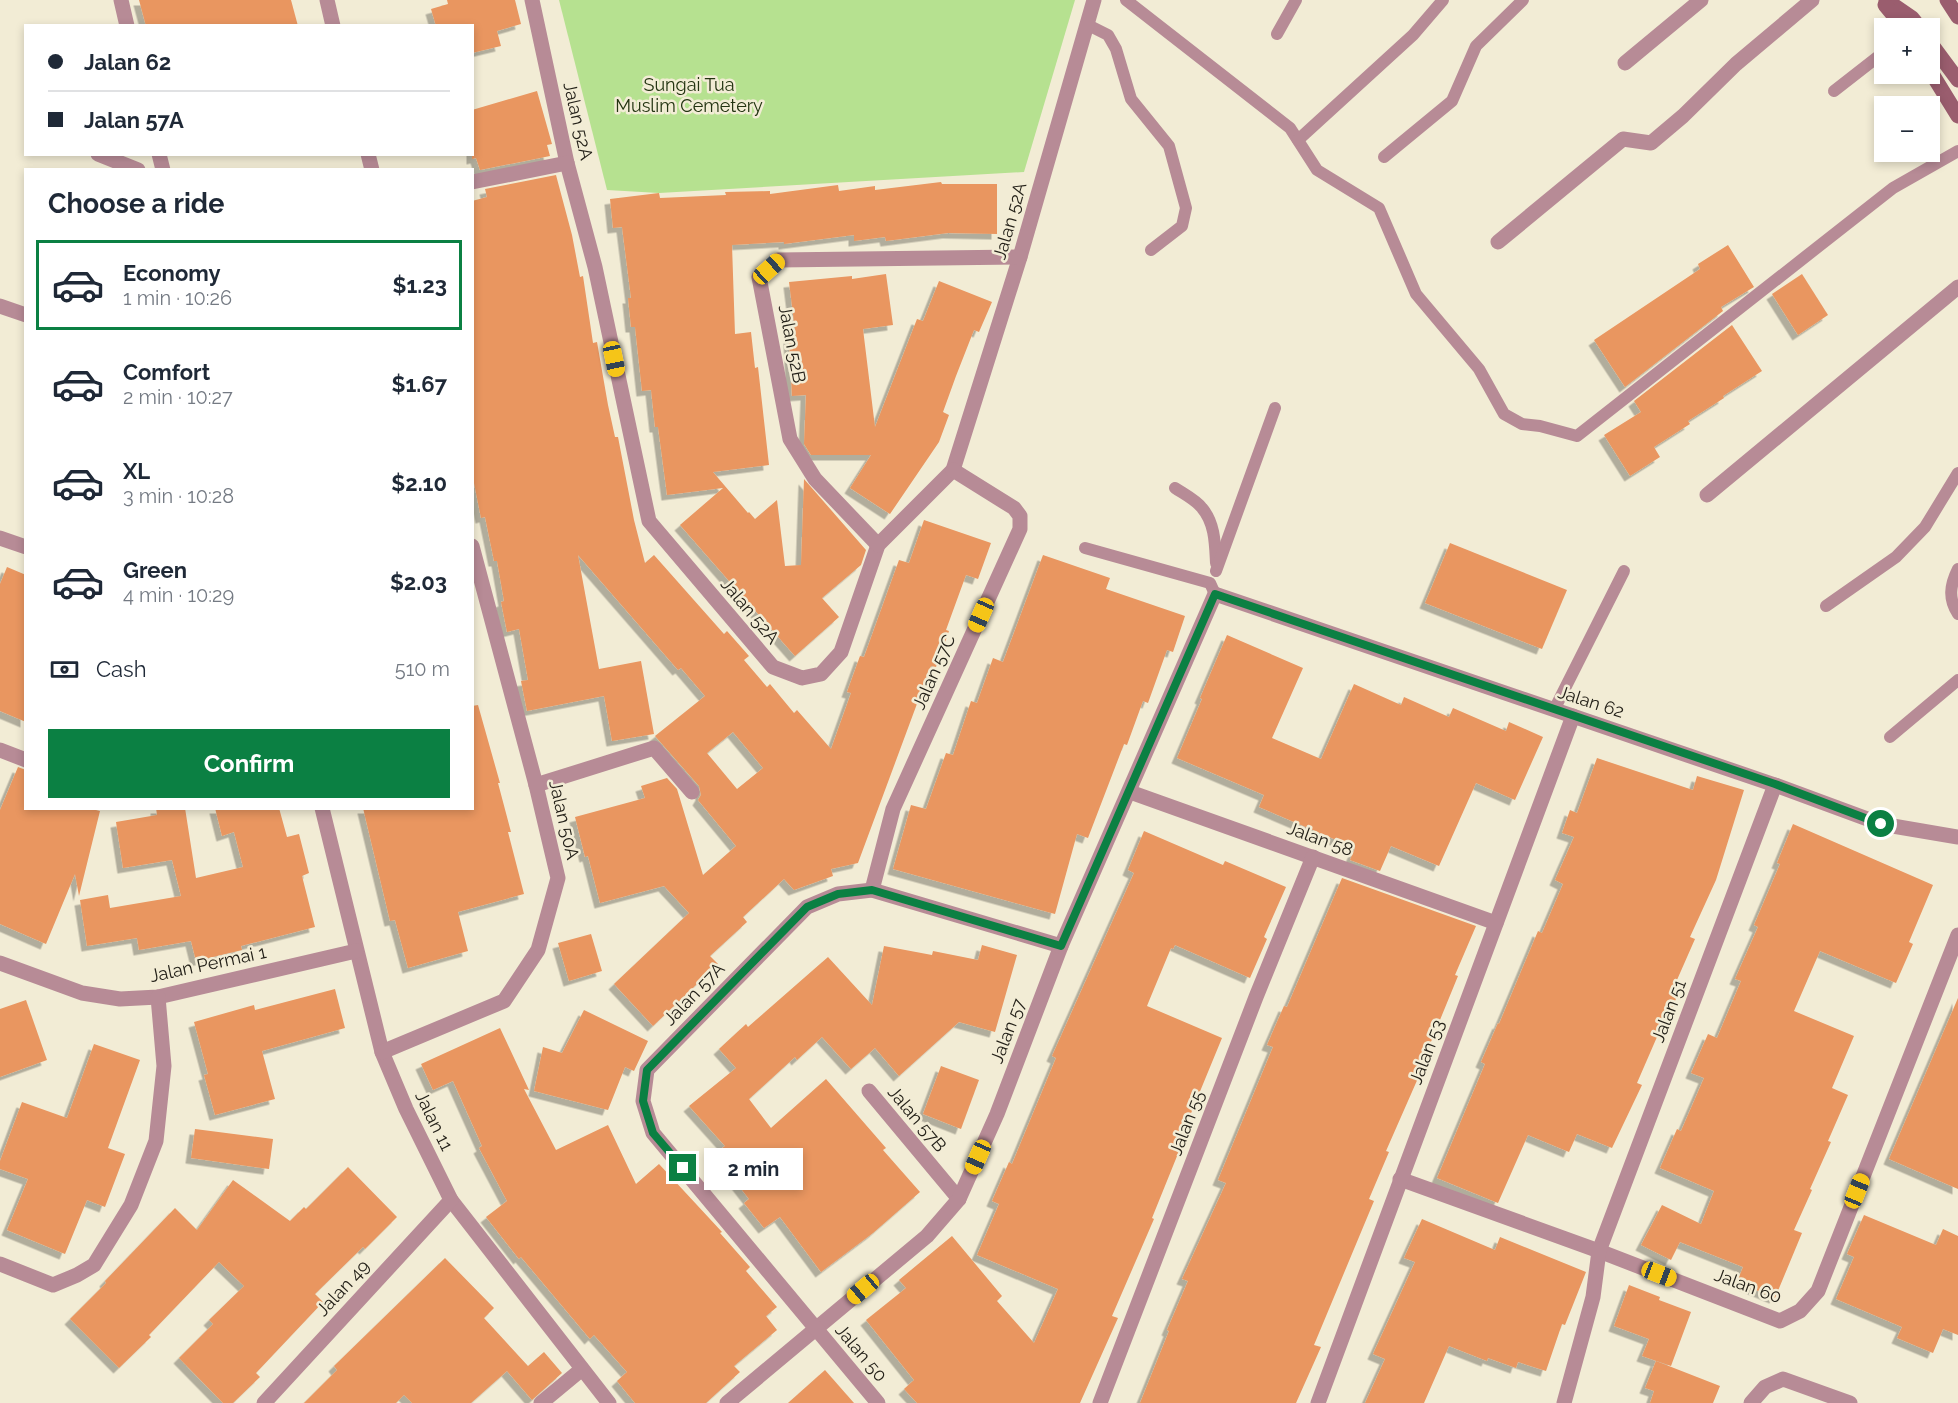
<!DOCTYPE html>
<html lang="en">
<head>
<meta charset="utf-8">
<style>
  body { margin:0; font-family:Raleway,sans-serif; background:#f2f2f3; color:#1f2937; height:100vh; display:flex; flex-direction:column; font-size:22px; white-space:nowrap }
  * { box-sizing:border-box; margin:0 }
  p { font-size:20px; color:#747a83 }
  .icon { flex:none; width:33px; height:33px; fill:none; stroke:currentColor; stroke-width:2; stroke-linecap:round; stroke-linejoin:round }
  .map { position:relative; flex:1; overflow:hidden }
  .sheet { position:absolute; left:24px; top:168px; width:450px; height:642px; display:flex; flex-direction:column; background:#fff; border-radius:0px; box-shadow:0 3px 9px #0003 }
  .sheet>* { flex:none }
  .hud { position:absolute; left:24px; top:24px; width:450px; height:132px; border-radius:0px; box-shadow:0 3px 9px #0003; display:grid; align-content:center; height:132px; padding:0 24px; background:#fff }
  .buttons { position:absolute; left:1874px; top:18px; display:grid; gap:12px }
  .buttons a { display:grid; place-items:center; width:66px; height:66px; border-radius:0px; background:#fff; box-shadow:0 3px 9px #0003; font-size:30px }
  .end { position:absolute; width:27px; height:27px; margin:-14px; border:8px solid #0b8043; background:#fff; box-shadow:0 0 0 3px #fff }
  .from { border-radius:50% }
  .bubble { position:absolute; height:42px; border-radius:0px; background:#fff; box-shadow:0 3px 9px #0003; font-size:20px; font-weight:700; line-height:42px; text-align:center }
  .car { position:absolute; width:18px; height:36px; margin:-18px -9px; border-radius:8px; box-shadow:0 0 4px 2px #0007; background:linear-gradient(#f5c518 24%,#345 0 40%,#f5c518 0 76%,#345 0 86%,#f5c518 0) }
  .hud b { display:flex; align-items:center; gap:21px; height:57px; font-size:22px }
  .hud b+b { border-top:2px solid #e0e1e3 }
  .hud i { width:15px; height:15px; background:#1f2937 }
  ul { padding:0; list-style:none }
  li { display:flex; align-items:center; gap:18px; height:90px; margin:0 12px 9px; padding:0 12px; border:3px solid transparent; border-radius:0px }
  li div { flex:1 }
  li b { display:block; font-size:22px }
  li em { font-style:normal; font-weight:700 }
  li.active { border-color:#0b8043 }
  li>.icon { width:54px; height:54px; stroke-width:1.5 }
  h2 { padding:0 24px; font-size:27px; line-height:72px }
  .pay { display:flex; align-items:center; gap:15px; height:66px; padding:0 24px; font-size:22px }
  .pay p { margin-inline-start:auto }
  .action { display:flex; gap:12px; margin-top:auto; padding:12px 24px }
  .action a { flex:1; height:69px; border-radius:0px; background:#0b8043; color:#fff; font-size:24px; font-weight:700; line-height:69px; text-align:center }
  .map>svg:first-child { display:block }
  .green { fill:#b6e190 }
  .building { fill:#e99660; fill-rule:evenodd; filter:url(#shadow) }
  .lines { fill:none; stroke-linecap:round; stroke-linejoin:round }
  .lane { stroke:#b78b96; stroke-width:12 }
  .street { stroke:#b78b96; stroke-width:15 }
  .secondary { stroke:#9a5d6e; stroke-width:15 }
  .route { stroke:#0b8043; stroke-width:8 }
  .labels { text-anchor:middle; stroke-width:5; stroke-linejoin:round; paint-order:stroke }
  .park-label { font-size:18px; fill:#233411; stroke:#f2ecd5 }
  .street-label { font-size:18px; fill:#242119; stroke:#f2ecd5 }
</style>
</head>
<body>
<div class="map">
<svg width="1958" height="1403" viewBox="0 0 1958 1403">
  <defs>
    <filter id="shadow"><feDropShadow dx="-5.5" dy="5.5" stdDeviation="0" flood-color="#0004"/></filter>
  </defs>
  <rect width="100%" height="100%" fill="#f2ecd5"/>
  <path class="green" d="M 559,0 L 1075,0 L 1024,172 L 659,193 L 607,190 Z"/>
  <g class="building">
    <path d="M 139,0 L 291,0 L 298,26 L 146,26 Z"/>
    <path d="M 447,0 L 515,0 L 521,24 L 497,31 L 501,46 L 472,53 L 472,26 L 436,26 L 431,9 L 448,4 Z"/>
    <path d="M 537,91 L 552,144 L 547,145 L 550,156 L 480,170 L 476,158 L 472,159 L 472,110 Z"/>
    <path d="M 556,175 L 572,235 L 580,277 L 583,276 L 593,343 L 597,342 L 608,405 L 615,437 L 618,437 L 634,520 L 645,563 L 654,555 L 724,634 L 727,631 L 749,656 L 744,660 L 767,687 L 770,684 L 794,713 L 797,710 L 831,749 L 851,693 L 847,692 L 860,656 L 864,657 L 899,560 L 909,563 L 924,520 L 991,543 L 978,579 L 966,575 L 946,630 L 949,631 L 936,667 L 931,666 L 858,863 L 831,869 L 833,876 L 794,890 L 784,879 L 743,917 L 747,922 L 710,956 L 718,964 L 653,1026 L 614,984 L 689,913 L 664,886 L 600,903 L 588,856 L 585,857 L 575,817 L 645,798 L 641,786 L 667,778 L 677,789 L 703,875 L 736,846 L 698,800 L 701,795 L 699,786 L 655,736 L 705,696 L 681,668 L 678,670 L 578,555 L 599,669 L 641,661 L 654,734 L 612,741 L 604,696 L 527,711 L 521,681 L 528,680 L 519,629 L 507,632 L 501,602 L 504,601 L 497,561 L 494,561 L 485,517 L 481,518 L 472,473 L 472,201 L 487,197 L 485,189 ZM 733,732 L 763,768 L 737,789 L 707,753 Z"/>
    <path d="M 941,182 L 942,184 L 997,184 L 997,234 L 948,233 L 886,241 L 885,237 L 854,241 L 854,235 L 784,244 L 784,242 L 732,245 L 735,334 L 751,332 L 755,368 L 758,367 L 769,465 L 713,472 L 748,513 L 749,512 L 755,519 L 777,500 L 785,566 L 801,565 L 804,479 L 866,550 L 861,565 L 822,598 L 839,617 L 795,656 L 680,525 L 723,488 L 667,495 L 658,427 L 655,427 L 651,390 L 642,391 L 635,327 L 631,327 L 628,298 L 631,298 L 622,227 L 613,228 L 610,199 L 659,193 L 660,198 L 726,195 L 725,192 L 770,191 L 770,194 L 838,185 L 839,191 L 875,186 L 875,190 Z"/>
    <path d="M 1728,245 L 1754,287 L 1721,307 L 1723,311 L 1625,387 L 1594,340 L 1700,269 L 1698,264 Z"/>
    <path d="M 886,274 L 893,325 L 863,329 L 875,427 L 917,319 L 923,321 L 939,281 L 992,302 L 979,332 L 974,330 L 956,376 L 943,412 L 949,415 L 939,442 L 890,514 L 850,488 L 871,455 L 811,455 L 804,444 L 806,395 L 792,396 L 789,338 L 796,338 L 789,282 L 852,276 L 852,279 Z"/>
    <path d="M 1802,274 L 1828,315 L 1798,335 L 1772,294 Z"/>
    <path d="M 1732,325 L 1762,371 L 1723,396 L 1724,398 L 1688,421 L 1690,424 L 1654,447 L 1660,457 L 1630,476 L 1604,435 L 1641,412 L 1634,401 Z"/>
    <path d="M 1450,543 L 1567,590 L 1542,649 L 1425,603 Z"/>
    <path d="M 1043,555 L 1110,578 L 1106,589 L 1185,616 L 1173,652 L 1167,650 L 1148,703 L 1143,701 L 1127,745 L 1124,744 L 1088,838 L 1077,834 L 1055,914 L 893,869 L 911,805 L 926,809 L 946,753 L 953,755 L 971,701 L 977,703 L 993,658 L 1003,662 Z"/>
    <path d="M 7,567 L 26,575 L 26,722 L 0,711 L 0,584 Z"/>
    <path d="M 1227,635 L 1303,668 L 1272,738 L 1321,759 L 1354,684 L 1401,705 L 1404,697 L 1449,717 L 1453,708 L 1506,731 L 1509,722 L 1543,737 L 1515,800 L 1476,783 L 1439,866 L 1391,846 L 1380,871 L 1350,860 L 1355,848 L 1259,807 L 1264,795 L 1177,758 L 1202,699 L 1200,698 Z"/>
    <path d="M 478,705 L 500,783 L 498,783 L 511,832 L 508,832 L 524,894 L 458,912 L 468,951 L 408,968 L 395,920 L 390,921 L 363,808 L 472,808 L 472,706 Z"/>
    <path d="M 1597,758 L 1693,790 L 1697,776 L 1744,790 L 1716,880 L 1690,937 L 1695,939 L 1673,989 L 1679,992 L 1662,1031 L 1660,1030 L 1637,1083 L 1642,1085 L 1612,1148 L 1577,1134 L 1569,1152 L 1528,1135 L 1498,1203 L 1437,1178 L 1485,1064 L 1481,1062 L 1498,1023 L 1499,1024 L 1538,931 L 1542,933 L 1563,884 L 1555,880 L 1574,837 L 1562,833 L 1570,810 L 1577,813 Z"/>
    <path d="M 18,767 L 26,770 L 26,808 L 88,808 L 100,811 L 79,896 L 75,874 L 46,944 L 0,924 L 0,810 Z"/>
    <path d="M 156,808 L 185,808 L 196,878 L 243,867 L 234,832 L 222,836 L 215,808 L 279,808 L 287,837 L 299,834 L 309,873 L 302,876 L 315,927 L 241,946 L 242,950 L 196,961 L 191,941 L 139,950 L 137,938 L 87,946 L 80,900 L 108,895 L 110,908 L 181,896 L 172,860 L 123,868 L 116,822 L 157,815 Z"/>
    <path d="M 1793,824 L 1933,885 L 1909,942 L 1913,944 L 1896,983 L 1820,951 L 1794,1011 L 1854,1036 L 1832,1088 L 1848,1095 L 1828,1141 L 1831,1142 L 1810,1189 L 1812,1190 L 1794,1230 L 1802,1233 L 1775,1298 L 1737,1282 L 1743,1267 L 1680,1242 L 1671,1260 L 1641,1245 L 1662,1205 L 1701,1224 L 1714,1191 L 1660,1168 L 1677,1129 L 1681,1131 L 1704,1078 L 1691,1073 L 1708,1034 L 1717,1038 L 1741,981 L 1735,979 L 1758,927 L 1754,925 L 1780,864 L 1777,863 Z"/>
    <path d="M 1144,831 L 1223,865 L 1225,861 L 1286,887 L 1264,937 L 1267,939 L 1250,978 L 1175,945 L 1173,949 L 1171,948 L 1149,1001 L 1147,1006 L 1222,1038 L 1187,1123 L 1190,1124 L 1152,1218 L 1154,1219 L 1112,1316 L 1118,1318 L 1080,1403 L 917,1403 L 904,1389 L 914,1380 L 866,1320 L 906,1288 L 899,1280 L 952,1236 L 1002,1296 L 997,1301 L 1034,1343 L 1058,1289 L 977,1255 L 999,1204 L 992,1201 L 1009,1162 L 1012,1164 L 1056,1058 L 1052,1056 L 1134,873 L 1128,870 Z"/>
    <path d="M 1342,878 L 1476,926 L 1455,975 L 1458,976 L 1424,1059 L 1426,1060 L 1386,1151 L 1389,1152 L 1369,1199 L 1374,1201 L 1314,1345 L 1321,1347 L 1296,1403 L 1140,1403 L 1169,1331 L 1167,1330 L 1188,1281 L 1182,1279 L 1226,1183 L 1218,1180 L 1273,1047 L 1267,1045 L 1284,1006 L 1287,1007 Z"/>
    <path d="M 591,934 L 602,971 L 569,981 L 558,943 Z"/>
    <path d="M 982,945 L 1017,955 L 995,1032 L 959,1022 L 899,1076 L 875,1048 L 851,1069 L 822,1037 L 797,1060 L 795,1057 L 749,1099 L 771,1128 L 826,1079 L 886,1148 L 883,1150 L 920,1192 L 873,1233 L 821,1272 L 780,1217 L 764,1228 L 744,1203 L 749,1199 L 714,1154 L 725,1146 L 689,1106 L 736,1068 L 719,1049 L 746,1024 L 748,1027 L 828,957 L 872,1005 L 884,946 L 932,955 L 933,951 L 978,960 Z"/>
    <path d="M 335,989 L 345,1028 L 262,1051 L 275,1099 L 215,1115 L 204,1075 L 208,1074 L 194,1022 L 254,1005 L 255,1010 Z"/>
    <path d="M 1958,998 L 1958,1189 L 1889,1159 Z"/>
    <path d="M 26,1000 L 47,1060 L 0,1077 L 0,1009 Z"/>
    <path d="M 584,1010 L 648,1041 L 634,1071 L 625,1067 L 608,1110 L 534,1091 L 543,1047 L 562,1053 Z"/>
    <path d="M 500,1028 L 529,1090 L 524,1089 L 556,1150 L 608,1125 L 636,1184 L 659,1164 L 722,1232 L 720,1233 L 750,1267 L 746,1271 L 777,1307 L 766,1316 L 777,1330 L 734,1366 L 740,1372 L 706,1403 L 635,1403 L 617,1381 L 627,1372 L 594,1335 L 590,1339 L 521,1257 L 519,1259 L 486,1217 L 507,1201 L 479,1148 L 482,1146 L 453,1081 L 433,1090 L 421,1064 Z"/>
    <path d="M 94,1044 L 140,1060 L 108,1148 L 125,1154 L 105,1207 L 87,1200 L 65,1254 L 7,1230 L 28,1179 L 0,1169 L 0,1161 L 22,1102 L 67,1118 Z"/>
    <path d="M 941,1066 L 979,1080 L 961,1129 L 923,1114 Z"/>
    <path d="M 195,1129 L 273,1139 L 269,1169 L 191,1158 Z"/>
    <path d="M 348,1167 L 397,1217 L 365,1249 L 363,1247 L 315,1294 L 323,1302 L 256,1373 L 260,1377 L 233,1403 L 223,1403 L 179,1358 L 213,1324 L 209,1320 L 244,1286 L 219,1262 L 149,1335 L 151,1337 L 119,1368 L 70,1319 L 106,1283 L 105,1281 L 175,1208 L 197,1230 L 233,1180 L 290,1221 L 304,1207 L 306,1209 Z"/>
    <path d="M 1864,1215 L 1936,1245 L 1943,1229 L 1958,1236 L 1958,1335 L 1943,1329 L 1933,1353 L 1897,1338 L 1902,1327 L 1836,1299 L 1854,1257 L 1847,1254 Z"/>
    <path d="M 1422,1219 L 1495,1250 L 1500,1237 L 1586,1272 L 1565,1325 L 1562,1324 L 1546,1371 L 1518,1362 L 1516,1368 L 1488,1358 L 1487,1361 L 1449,1346 L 1424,1403 L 1365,1403 L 1385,1359 L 1373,1354 L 1415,1262 L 1404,1258 Z"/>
    <path d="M 445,1258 L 494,1308 L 484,1318 L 528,1366 L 544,1352 L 562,1373 L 532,1400 L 507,1371 L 471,1403 L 412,1403 L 404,1395 L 396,1403 L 304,1403 L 337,1370 L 334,1366 Z"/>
    <path d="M 1629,1285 L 1660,1297 L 1659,1300 L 1691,1312 L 1671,1366 L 1642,1356 L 1649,1339 L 1614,1326 Z"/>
    <path d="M 1656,1361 L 1720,1386 L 1713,1403 L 1650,1403 L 1654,1391 L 1645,1388 Z"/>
    <path d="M 825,1370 L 854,1403 L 788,1403 Z"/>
  </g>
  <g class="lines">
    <g class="lane">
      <path d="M 1126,0 L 1290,128 L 1317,170 L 1379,208 L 1416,294 L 1479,369 L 1504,414 L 1522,424 L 1540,426 L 1577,436 L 1893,188 L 1958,151"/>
      <path d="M 1088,25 L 1108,35 L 1116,49 L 1131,99 L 1169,146 L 1186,208 L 1182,226 L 1151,250"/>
      <path d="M 1277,34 L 1296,0"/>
      <path d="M 1834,91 L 1884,52"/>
      <path d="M 1298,140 L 1413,35 L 1443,0"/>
      <path d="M 1384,157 L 1452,101 L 1476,46 L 1523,0"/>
      <path d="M 1175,488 C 1184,494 1196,500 1202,508 C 1215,523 1215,544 1216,563"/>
      <path d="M 1085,548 L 1210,583 L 1215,594"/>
      <path d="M 1958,569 C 1950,585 1948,599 1958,614"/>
      <path d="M 1216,571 L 1275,408"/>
      <path d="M 1826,606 L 1896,557 L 1925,527 L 1958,473"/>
      <path d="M 1554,710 L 1624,571"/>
      <path d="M 1890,737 L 1958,680"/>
    </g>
    <g class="street">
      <path d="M 121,0 L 127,26"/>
      <path d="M 327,0 L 333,26"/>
      <path d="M 532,0 L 567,163 L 595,267 L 649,521 L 773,667 L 802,678 L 821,674 L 841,652 L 878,545 L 953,470 L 1020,257 L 1094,0"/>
      <path d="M 1625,63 L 1701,0"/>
      <path d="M 98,154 L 138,170"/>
      <path d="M 159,154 L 163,170"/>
      <path d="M 368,154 L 372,170"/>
      <path d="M 472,182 L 567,163"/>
      <path d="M 1498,242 L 1623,139 L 1651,143 L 1683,116 L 1736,64 L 1812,0"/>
      <path d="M 0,306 L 26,315"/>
      <path d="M 1707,495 L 1958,287"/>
      <path d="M 0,538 L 26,547"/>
      <path d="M 878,545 L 815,479 L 790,439 L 759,277 L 778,260 L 1020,257"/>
      <path d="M 0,750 L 26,760"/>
      <path d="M 536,785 L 654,748 L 692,792"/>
      <path d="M 1130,792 L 1496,923"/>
      <path d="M 322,808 L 382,1052 L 406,1109 L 451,1200 L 609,1403"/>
      <path d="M 872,890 L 893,809 L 1020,529 L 1020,516 L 1014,508 L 953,470"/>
      <path d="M 0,963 L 82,993 L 120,999 L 158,997 L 356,951"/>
      <path d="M 382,1052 L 504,1001 L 538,950 L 558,878 L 536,785 L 472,546"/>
      <path d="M 869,1091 L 959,1199"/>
      <path d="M 1400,1179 L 1599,1251 L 1780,1321 L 1800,1311 L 1818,1291 L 1958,935"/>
      <path d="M 0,1264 L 53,1285 L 77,1275 L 94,1265 L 131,1205 L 156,1141 L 164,1066 L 158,997"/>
      <path d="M 264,1403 L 451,1200"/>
      <path d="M 541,1403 L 582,1369"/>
      <path d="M 727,1403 L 927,1236 L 959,1199 L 997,1114 L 1061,946 L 1215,594 L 1775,785 L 1881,824 L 1958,837"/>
      <path d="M 878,1403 L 653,1133 L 643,1101 L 647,1070 L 807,907 L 838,894 L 872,890 L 1061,946"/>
      <path d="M 1100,1403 L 1256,997 L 1313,857"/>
      <path d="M 1318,1403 L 1573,716"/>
      <path d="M 1564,1403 L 1593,1297 L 1599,1251 L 1775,785"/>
      <path d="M 1751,1403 L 1765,1387 L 1783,1379 L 1850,1403"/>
    </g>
    <g class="secondary">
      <path d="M 1886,0 L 1912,18 L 1920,28"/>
      <path d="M 1947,0 L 1958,17"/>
      <path d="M 1885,5 L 1904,28"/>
      <path d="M 1929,41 L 1958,80"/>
      <path d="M 1929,69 L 1958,116"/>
    </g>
  </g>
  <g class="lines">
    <path class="route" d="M 683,1168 L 653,1133 L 643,1101 L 647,1070 L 807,907 L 838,894 L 872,890 L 1061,946 L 1215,594 L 1775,784 L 1881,824"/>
  </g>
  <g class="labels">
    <g class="park-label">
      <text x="689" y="91">Sungai Tua<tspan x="689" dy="21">Muslim Cemetery</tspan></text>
    </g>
    <g class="street-label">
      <text transform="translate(578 121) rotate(77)" y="6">Jalan 52A</text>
      <text transform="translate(1010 221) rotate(-74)" y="6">Jalan 52A</text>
      <text transform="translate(792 344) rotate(79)" y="6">Jalan 52B</text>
      <text transform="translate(750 611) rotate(50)" y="6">Jalan 52A</text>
      <text transform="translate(934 672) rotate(-66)" y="6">Jalan 57C</text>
      <text transform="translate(1591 702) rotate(18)" y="6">Jalan 62</text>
      <text transform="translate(564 820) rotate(77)" y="6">Jalan 50A</text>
      <text transform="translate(1320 839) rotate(20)" y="6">Jalan 58</text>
      <text transform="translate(208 964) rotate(-12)" y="6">Jalan Permai 1</text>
      <text transform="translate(694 994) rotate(-46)" y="6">Jalan 57A</text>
      <text transform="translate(1669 1011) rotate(-69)" y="6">Jalan 51</text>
      <text transform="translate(1008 1031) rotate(-69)" y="6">Jalan 57</text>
      <text transform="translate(1427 1052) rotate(-69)" y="6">Jalan 53</text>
      <text transform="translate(917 1119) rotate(50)" y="6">Jalan 57B</text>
      <text transform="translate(434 1121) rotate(64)" y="6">Jalan 11</text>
      <text transform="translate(1187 1123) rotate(-69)" y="6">Jalan 55</text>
      <text transform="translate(1748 1286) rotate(20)" y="6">Jalan 60</text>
      <text transform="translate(343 1288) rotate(-47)" y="6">Jalan 49</text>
      <text transform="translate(861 1353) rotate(50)" y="6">Jalan 50</text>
    </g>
  </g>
</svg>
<div class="buttons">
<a>+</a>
<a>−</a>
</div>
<i class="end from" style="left:1881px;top:824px"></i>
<i class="end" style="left:683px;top:1168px"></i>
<div class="bubble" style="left:704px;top:1148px;width:99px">2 min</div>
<i class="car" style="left:769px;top:269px;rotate:48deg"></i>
<i class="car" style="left:614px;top:359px;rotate:168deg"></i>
<i class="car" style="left:981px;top:615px;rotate:204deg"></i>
<i class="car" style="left:978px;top:1157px;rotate:204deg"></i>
<i class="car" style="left:1857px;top:1191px;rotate:22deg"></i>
<i class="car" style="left:1659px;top:1274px;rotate:111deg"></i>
<i class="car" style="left:863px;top:1289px;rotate:230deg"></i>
<div class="hud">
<b><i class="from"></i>Jalan 62</b>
<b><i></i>Jalan 57A</b>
</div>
<section class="sheet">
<h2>Choose a ride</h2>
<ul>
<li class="active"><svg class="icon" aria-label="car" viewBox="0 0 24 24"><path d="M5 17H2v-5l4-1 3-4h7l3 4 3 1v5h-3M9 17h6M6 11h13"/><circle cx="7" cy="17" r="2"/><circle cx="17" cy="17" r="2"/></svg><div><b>Economy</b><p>1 min · 10:26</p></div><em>$1.23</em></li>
<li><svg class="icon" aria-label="car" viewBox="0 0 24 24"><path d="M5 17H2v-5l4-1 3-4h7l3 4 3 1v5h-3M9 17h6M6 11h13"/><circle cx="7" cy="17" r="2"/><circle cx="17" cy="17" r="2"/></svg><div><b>Comfort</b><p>2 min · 10:27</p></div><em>$1.67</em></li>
<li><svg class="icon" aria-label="car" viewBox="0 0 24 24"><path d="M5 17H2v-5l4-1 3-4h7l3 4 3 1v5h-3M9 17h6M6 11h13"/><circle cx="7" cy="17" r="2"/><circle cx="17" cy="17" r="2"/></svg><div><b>XL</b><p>3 min · 10:28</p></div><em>$2.10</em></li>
<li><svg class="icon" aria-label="car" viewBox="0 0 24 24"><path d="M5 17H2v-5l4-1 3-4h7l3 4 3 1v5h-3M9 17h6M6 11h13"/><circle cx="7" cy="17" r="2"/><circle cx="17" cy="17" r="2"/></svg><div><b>Green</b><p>4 min · 10:29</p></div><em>$2.03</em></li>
</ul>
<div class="pay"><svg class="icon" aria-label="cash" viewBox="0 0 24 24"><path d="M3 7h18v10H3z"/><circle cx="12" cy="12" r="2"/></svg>Cash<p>510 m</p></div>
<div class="action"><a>Confirm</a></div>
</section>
</div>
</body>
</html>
